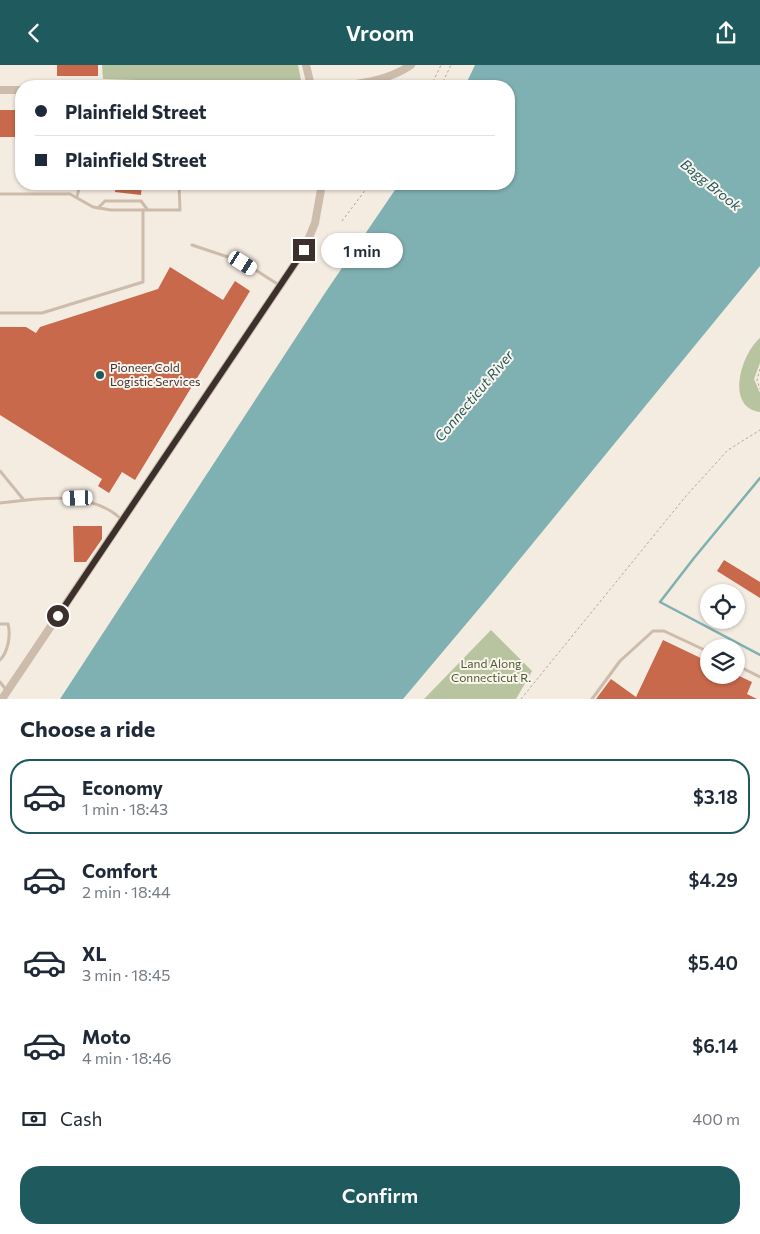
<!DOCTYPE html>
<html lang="en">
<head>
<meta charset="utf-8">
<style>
  body { margin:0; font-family:Commissioner,sans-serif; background:#f6f6f7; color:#1f2937; height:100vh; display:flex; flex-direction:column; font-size:19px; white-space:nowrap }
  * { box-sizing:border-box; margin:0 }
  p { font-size:16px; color:#747a83 }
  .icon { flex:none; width:28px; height:28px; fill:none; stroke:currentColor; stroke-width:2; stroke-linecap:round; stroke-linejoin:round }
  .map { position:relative; height:634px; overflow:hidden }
  .side { display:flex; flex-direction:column; background:#fff; flex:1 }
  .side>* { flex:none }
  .guide { position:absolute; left:15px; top:15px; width:500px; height:110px; border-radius:20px; box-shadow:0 1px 4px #0004; display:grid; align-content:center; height:110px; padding:0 20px; background:#fff }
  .controls { position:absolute; left:700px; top:519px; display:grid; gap:10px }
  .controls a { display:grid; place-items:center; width:45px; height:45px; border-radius:50%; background:#fff; box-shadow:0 1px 4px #0004; font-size:25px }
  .end { position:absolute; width:22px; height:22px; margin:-11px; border:6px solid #3b302b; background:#fff; box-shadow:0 0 0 2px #fff }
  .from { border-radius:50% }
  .bubble { position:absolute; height:35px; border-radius:18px; background:#fff; box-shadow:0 1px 4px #0004; font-size:16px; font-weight:600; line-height:35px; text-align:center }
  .car { position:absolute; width:15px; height:30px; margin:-15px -8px; border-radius:6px; box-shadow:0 0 4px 1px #0007; background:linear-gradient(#fff 24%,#345 0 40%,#fff 0 76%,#345 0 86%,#fff 0) }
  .guide b { display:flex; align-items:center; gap:18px; height:48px; font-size:19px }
  .guide b+b { border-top:1px solid #e0e1e3 }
  .guide i { width:12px; height:12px; background:#1f2937 }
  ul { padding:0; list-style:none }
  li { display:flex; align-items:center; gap:15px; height:75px; margin:0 10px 8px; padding:0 10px; border:2px solid transparent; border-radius:20px }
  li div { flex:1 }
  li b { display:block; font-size:19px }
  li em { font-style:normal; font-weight:600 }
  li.active { border-color:#1f5a5e }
  li>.icon { width:45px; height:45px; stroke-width:1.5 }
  h2 { padding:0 20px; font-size:22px; line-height:60px }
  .pay { display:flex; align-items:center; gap:12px; height:55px; padding:0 20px; font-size:19px }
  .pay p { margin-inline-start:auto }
  .action { display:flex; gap:10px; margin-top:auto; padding:10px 20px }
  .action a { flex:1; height:58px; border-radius:20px; background:#1f5a5e; color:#fff; font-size:20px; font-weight:600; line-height:58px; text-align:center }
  header { display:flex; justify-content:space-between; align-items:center; height:65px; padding:0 20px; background:#1f5a5e; color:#fff; font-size:22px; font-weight:600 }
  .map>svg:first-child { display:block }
  .green { fill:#b8c4a0 }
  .water { fill:#7fb0b2 }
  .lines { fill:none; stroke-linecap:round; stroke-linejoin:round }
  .stream { stroke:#7fb0b2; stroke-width:2.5 }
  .building { fill:#c8694b }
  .path { stroke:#b9a596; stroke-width:1; stroke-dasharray:2.5 2.5; stroke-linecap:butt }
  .service { stroke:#cdbbac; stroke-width:3 }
  .tertiary { stroke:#cdbbac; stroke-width:8 }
  .route { stroke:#3b302b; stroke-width:6 }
  .poi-dot { fill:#1f5a5e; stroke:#fbf5ee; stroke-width:2 }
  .labels { text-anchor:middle; stroke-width:4; stroke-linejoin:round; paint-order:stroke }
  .poi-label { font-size:12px; fill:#3b302b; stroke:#fbf5ee; text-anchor:start }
  .park-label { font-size:12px; fill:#4a5a2e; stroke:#fbf5ee }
  .water-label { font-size:14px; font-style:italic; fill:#1f5a5e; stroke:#fbf5ee }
</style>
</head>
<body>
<header><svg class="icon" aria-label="back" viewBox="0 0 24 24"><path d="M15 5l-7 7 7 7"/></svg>Vroom<svg class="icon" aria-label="share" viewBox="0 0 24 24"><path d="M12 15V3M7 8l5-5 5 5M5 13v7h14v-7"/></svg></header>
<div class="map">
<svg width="760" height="634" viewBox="0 0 760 634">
  <rect width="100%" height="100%" fill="#f4ebe1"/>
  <g class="green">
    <path d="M 102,0 L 298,0 L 302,20 L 103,14 Z"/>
    <path d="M 760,273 L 760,298 L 754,314 L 760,328 L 760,347 C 725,342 741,289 760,273 Z"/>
    <path d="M 491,565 L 532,606 L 516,634 L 424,634 Z"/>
  </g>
  <path class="water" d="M 475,0 L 760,0 L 760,201 L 488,533 L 403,634 L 60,634 L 325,228 L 399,119 L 509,119 L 509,21 L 465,21 Z"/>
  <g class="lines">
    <path class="stream" d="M 760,413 L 694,493 L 660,537 L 760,590"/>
  </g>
  <g class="building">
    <rect x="57" y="0" width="41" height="11"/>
    <rect x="0" y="45" width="21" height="27"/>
    <path d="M 116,119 L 142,119 L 141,130 L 115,127 Z"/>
    <path d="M 170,202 L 223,235 L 235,216 L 250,226 L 135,415 L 122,407 L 109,428 L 98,421 L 102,414 L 0,350 L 0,262 L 26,262 L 36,268 L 40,262 L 158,224 Z"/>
    <path d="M 73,461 L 102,461 L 102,474 L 86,497 L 74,497 Z"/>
    <path d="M 724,495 L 760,517 L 760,533 L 717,506 Z"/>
    <path d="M 663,575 L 709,597 L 709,610 L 737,610 L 752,617 L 747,629 L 757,634 L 596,634 L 611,614 L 636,632 Z"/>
  </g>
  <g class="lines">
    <g class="path">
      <path d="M 402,15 L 406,21"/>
      <path d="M 431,21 L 441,0"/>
      <path d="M 441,21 L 451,0"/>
      <path d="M 330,122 L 351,123 L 357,119"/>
      <path d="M 342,156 L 370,119"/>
      <path d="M 760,304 L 757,315 L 760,324"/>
      <path d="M 521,634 L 686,431 L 728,385 L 760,365"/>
    </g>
    <g class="service">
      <path d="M 0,129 L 70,129 L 93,142 L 111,145 L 180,145 L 179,119"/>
      <path d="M 77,132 L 80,119"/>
      <path d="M 98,143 L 105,136 L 141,136 L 147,144"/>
      <path d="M 192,180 L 243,197 L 279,220"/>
      <path d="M 0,248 L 42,248 L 143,217 L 143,145"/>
      <path d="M 0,406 L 23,434"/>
      <path d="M 0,438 C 39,433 91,425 121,454"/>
      <path d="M 0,559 L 8,559 C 11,570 8,587 0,595"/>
      <path d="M 736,600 L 760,612"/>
      <path d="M 0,617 L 7,626"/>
      <path d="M 592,634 L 620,596 L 653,566 L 664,566 L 709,587"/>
    </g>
    <g class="tertiary">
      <path d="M 306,0 L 311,21"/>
      <path d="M 342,21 C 366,18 391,14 411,0"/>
      <path d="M 0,25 L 21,25"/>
      <path d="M 2,634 L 304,185 L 315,158 L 322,119"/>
    </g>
  </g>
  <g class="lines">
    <path class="route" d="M 58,551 L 304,185"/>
  </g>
  <circle class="poi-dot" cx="100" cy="310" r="5"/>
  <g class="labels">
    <g class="poi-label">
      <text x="110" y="307">Pioneer Cold<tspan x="110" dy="14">Logistic Services</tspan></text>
    </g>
    <g class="park-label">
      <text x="491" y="603">Land Along<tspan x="491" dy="14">Connecticut R.</tspan></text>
    </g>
    <g class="water-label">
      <text transform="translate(711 120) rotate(39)" y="5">Bagg Brook</text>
      <text transform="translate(474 331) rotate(-50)" y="5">Connecticut River</text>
    </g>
  </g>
</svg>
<div class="controls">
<a><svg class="icon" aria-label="locate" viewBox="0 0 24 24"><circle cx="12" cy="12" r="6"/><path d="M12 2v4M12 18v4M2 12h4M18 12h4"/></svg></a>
<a><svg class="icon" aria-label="layers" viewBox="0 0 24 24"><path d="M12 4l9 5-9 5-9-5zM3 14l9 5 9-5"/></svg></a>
</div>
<i class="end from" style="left:58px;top:551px"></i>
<i class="end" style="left:304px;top:185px"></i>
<div class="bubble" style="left:321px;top:168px;width:82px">1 min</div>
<i class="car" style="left:243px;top:198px;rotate:122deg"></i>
<i class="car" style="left:78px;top:433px;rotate:268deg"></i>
<div class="guide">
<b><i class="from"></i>Plainfield Street</b>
<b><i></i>Plainfield Street</b>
</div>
</div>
<section class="side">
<h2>Choose a ride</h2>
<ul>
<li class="active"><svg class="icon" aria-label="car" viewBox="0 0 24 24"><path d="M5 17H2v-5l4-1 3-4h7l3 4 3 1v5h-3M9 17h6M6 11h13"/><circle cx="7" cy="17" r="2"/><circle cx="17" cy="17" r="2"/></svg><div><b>Economy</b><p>1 min · 18:43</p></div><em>$3.18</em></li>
<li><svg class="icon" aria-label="car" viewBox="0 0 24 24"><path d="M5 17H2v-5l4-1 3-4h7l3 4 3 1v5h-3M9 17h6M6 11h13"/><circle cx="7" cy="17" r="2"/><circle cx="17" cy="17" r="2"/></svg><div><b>Comfort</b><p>2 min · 18:44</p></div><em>$4.29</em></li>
<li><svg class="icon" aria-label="car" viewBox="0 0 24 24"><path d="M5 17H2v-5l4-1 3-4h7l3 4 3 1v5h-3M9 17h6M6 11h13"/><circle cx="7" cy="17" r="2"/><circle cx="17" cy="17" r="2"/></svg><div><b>XL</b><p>3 min · 18:45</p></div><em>$5.40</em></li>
<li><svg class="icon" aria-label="car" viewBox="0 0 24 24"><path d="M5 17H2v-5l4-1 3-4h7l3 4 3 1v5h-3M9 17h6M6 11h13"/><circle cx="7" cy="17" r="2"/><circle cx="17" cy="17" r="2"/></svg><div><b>Moto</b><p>4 min · 18:46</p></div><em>$6.14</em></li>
</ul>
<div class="pay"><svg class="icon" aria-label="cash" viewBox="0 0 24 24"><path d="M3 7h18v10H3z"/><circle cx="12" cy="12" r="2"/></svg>Cash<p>400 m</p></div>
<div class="action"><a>Confirm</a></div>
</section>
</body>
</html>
